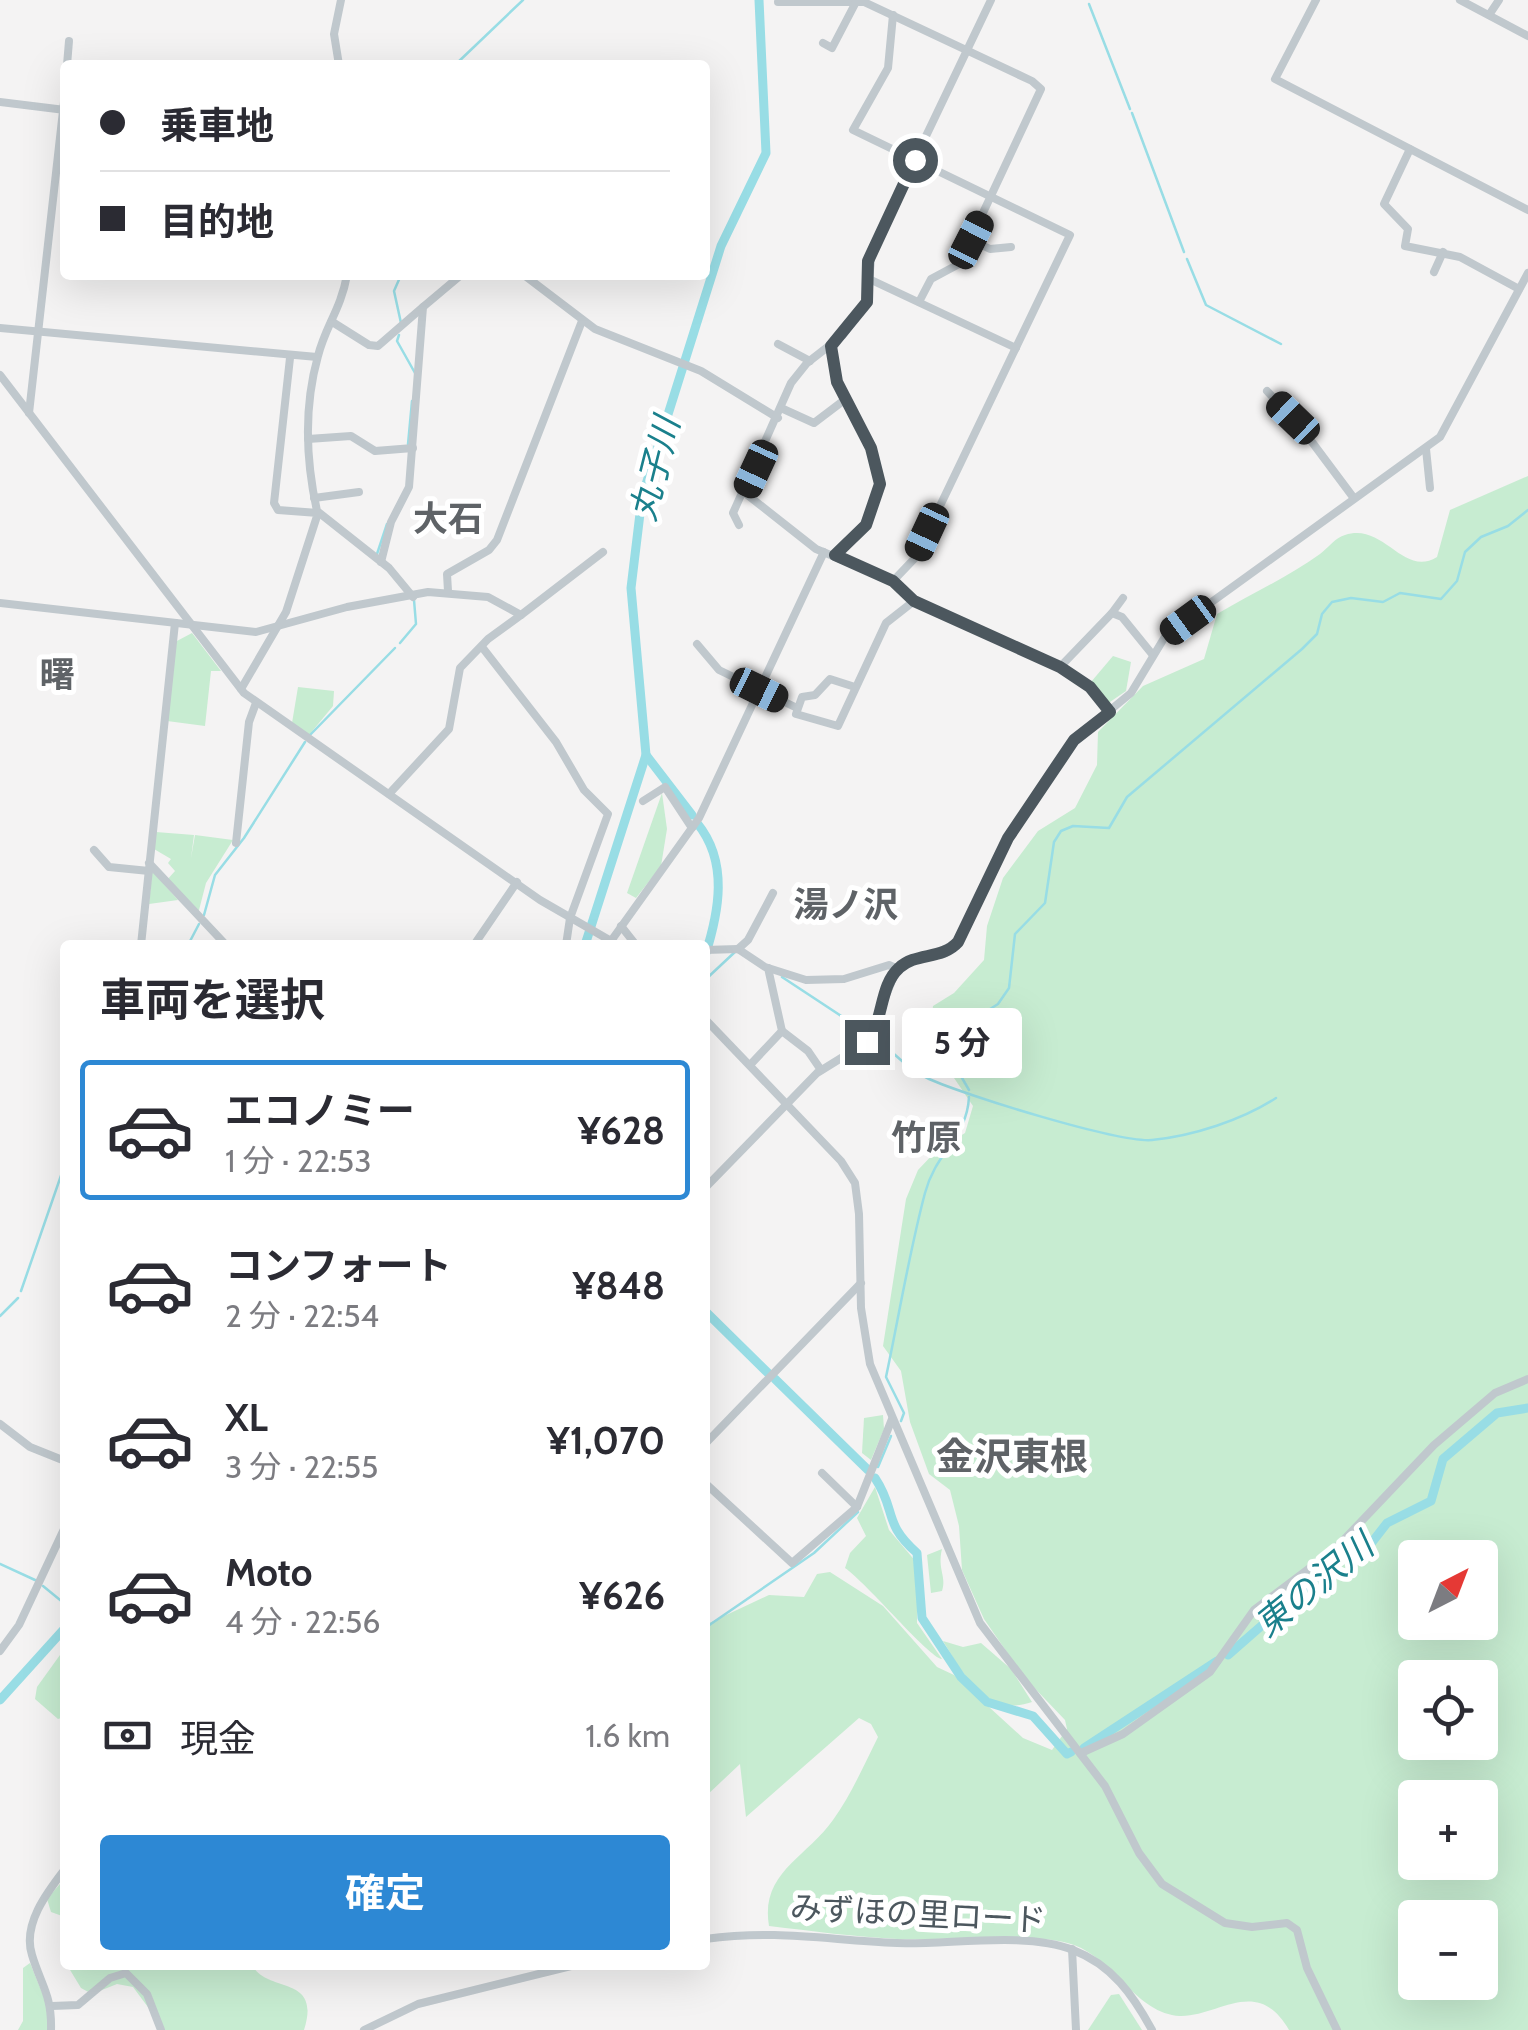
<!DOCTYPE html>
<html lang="ja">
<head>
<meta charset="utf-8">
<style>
  body { margin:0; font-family:Cabin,"Noto Sans JP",sans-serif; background:#f7f7f7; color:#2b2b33; height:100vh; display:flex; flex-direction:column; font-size:38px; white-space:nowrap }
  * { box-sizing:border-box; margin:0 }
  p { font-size:32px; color:#7c7c81 }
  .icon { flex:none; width:55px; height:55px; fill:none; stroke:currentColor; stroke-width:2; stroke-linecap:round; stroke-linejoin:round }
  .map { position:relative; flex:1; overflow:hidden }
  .sheet { position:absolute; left:60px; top:940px; width:650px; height:1030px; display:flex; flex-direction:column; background:#fff; border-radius:10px; box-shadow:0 10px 40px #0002 }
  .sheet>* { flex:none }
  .guide { position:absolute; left:60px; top:60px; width:650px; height:220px; border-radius:10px; box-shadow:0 10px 40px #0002; display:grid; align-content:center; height:220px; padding:0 40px; background:#fff }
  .needle { width:65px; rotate:42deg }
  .buttons { position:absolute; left:1398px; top:1540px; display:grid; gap:20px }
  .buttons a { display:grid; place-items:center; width:100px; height:100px; border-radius:10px; background:#fff; box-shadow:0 10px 40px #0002; font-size:50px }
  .end { position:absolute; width:45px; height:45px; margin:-22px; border:12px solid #4c575e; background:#fff; box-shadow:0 0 0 5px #fff }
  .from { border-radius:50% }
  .bubble { position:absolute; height:70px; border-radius:10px; background:#fff; box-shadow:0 10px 40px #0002; font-size:32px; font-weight:700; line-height:70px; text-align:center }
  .car { position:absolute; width:30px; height:60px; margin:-30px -15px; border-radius:12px; box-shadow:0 0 8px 2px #0007; background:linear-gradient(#222 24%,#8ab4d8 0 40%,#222 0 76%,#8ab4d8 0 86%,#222 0) }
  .guide b { display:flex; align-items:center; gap:35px; height:95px; font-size:38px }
  .guide b+b { border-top:2px solid #e1e1e2 }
  .guide i { width:25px; height:25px; background:#2b2b33 }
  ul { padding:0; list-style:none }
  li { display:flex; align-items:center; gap:30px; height:140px; margin:0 20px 15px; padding:0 20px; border:5px solid transparent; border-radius:10px }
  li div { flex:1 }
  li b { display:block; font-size:38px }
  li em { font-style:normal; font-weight:700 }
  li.on { border-color:#2d88d4 }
  li>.icon { width:90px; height:90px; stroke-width:1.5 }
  h2 { padding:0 40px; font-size:45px; line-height:120px }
  .pay { display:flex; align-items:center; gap:25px; height:110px; padding:0 40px; font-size:38px }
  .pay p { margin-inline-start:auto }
  .button { display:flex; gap:20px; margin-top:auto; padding:20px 40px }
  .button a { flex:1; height:115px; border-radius:10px; background:#2d88d4; color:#fff; font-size:40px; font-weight:700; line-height:115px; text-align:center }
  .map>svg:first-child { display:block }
  .green { fill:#c7ecd1; fill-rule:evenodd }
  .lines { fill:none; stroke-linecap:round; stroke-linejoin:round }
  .stream { stroke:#98dde5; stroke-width:2.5 }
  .river { stroke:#98dde5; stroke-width:9 }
  .minor { stroke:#c0c8cd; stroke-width:8 }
  .route { stroke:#4c575e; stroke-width:12 }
  .labels { text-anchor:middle; stroke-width:10; stroke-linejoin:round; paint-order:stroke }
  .street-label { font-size:32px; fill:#4c575e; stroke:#fff }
  .water-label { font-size:35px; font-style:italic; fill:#1a808c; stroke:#fff }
  .neighbourhood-label { font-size:35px; font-weight:bold; fill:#5f6367; stroke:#fff }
  .quarter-label { font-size:38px; font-weight:bold; fill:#5f6367; stroke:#fff }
</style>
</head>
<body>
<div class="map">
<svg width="1528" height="2030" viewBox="0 0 1528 2030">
  <rect width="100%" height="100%" fill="#f4f3f3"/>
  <g class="green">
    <path d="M 1528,476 L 1528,2030 L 1289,2030 C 1257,1975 1219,2017 1180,2016 C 1137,2014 1113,1959 1074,1945 C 1036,1931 943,1941 898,1939 C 855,1937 812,1931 769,1926 C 760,1873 806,1858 833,1820 C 851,1795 864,1765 878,1737 L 871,1724 L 859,1718 L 746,1817 L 740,1764 L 705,1797 L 705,1625 L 769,1595 L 804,1597 L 817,1574 L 830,1572 L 883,1606 L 937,1667 L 954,1675 L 1023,1738 L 1052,1750 L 1067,1729 L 1065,1720 L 1024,1677 L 984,1619 L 962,1570 L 959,1526 L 950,1490 L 929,1474 L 910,1422 L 901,1371 L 883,1346 L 906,1199 L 918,1170 L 936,1151 L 965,1133 L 973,1106 L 929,1041 L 933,1006 L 954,993 L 984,960 L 987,926 L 1003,878 L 1038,831 L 1075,808 L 1097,765 L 1098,732 L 1143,686 L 1204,659 L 1217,614 C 1251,594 1288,577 1320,554 C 1328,548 1336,537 1345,535 C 1384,522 1403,578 1437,557 L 1450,510 ZM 1415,1558 L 1480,1558 L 1480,1622 L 1415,1622 ZM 1415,1678 L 1480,1678 L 1480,1742 L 1415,1742 ZM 1415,1798 L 1480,1798 L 1480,1862 L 1415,1862 ZM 1415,1918 L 1480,1918 L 1480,1982 L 1415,1982 Z"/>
    <path d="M 192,633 L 221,671 L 211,671 L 205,726 L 167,721 L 175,642 Z"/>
    <path d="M 1113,656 L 1131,662 L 1126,691 L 1107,704 L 1093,694 L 1091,682 Z"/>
    <path d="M 298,687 L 334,691 L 333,706 L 309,735 L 292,723 Z"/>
    <path d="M 662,793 L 667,829 L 661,866 L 636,898 L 627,893 Z"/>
    <path d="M 156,832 L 194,835 L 191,858 L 195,835 L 233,840 L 206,883 L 198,914 L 167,880 L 175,871 L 168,863 L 171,859 L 154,849 Z"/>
    <path d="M 152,873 L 154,873 L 178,900 L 149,904 Z"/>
    <path d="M 883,1415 L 884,1429 L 871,1460 L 862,1453 L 864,1418 Z"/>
    <path d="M 875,1487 L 889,1530 L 917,1563 L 917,1623 L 942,1659 C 929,1658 867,1583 845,1568 L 850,1553 L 866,1536 L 857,1518 Z"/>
    <path d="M 942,1549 C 937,1569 947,1577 942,1591 L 931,1593 L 927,1555 Z"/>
    <path d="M 943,1641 L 963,1647 L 981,1643 L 1011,1669 L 1032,1702 C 987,1718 963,1674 943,1641 Z"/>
    <path d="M 65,1648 L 65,1717 L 58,1719 L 35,1699 L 37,1687 Z"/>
    <path d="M 65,1878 L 65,1917 L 51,1912 L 47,1899 Z"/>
    <path d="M 30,1963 L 48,2007 L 48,2030 L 18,2030 L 23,2021 L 23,1968 Z"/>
    <path d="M 67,1965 L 252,1965 C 267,1994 322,1974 304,2030 L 165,2030 L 133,1987 L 117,1984 L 92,1994 L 81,1988 Z"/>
    <path d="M 1119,1994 L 1142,2030 L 1088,2030 L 1111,1995 Z"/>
  </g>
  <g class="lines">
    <g class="stream">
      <path d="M 1089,4 L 1130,109"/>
      <path d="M 455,65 L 523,0"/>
      <path d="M 1132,113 L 1184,252"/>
      <path d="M 1187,259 L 1206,305 L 1281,344"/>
      <path d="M 401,275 L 394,291 L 401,323"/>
      <path d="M 399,335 L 397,341 L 415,373"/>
      <path d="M 408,444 L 412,401"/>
      <path d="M 377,554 L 387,524"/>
      <path d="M 400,643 L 416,624 L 414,600"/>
      <path d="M 309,736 L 395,648"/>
      <path d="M 204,915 L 215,875 L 244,838 L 305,742"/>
      <path d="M 188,945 L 199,924"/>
      <path d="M 782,977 L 867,1033"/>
      <path d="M 705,980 L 736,951"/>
      <path d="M 875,1038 C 894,1052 907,1069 929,1079 C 965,1095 1118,1143 1152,1140 C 1193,1136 1242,1120 1276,1098"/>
      <path d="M 969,1090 L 944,1047 L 951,1034 L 998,1004 L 1009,988 L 1015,934 L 1045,903 L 1054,842 L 1061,831 L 1073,826 L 1109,828 L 1127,797 L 1302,649 L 1317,634 L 1322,614 L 1332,602 L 1351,598 L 1383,602 L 1400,593 L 1441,599 L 1457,581 L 1465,552 L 1481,537 L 1508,526 L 1528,510"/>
      <path d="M 21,1291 L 65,1164"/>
      <path d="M 0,1316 L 18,1298"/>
      <path d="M 901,1421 L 904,1413 L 886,1377 C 899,1316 909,1253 925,1193 C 936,1151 967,1138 969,1097"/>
      <path d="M 878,1467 L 891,1436"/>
      <path d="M 0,1564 L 35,1580"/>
      <path d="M 43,1586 L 65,1604"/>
      <path d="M 705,1628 L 814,1553 L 858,1512"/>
    </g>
    <g class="river">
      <path d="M 646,755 L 692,815"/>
      <path d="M 697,823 C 729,862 719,912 705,956"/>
      <path d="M 585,945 L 646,755 L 631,588 L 642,497 L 721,246 L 766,153 L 759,0"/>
      <path d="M 705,1311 L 768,1373"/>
      <path d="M 775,1379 L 868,1470"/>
      <path d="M 875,1478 C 897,1511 882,1522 917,1553 L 922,1618 L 961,1677 L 987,1702 L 1033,1716 L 1067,1754 L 1071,1752"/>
      <path d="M 1228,1655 L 1338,1559 L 1366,1550 L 1387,1523 L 1431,1501 L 1443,1459 L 1497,1413 L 1528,1408"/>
      <path d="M 0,1700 L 65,1628"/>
      <path d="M 1084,1748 L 1217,1661"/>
    </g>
    <g class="minor">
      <path d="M 1316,0 L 1275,79 L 1528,210"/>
      <path d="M 1460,0 L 1528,36"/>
      <path d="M 778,2 L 864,2 L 1032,81 L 1041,89 L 959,264 L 931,279 L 919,302"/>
      <path d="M 893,15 L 888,68 L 853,130 L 1070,235 L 915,558 L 893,581"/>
      <path d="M 1489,15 L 1499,0"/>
      <path d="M 823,43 L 832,48 L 856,2"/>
      <path d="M 67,65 L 69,41"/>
      <path d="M 339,65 L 334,34 L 341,0"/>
      <path d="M 0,102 L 65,110"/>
      <path d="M 1410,149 L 1384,204 L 1408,229 L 1405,246 L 1460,257 L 1519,289"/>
      <path d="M 971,240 L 990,249 L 1011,247"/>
      <path d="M 1434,272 L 1443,252"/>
      <path d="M 347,275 C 341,309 325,327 318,356 C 304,406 306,461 317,511 L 389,568 L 413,597"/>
      <path d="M 524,275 L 595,329 L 701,371 L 778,418"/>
      <path d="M 867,278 L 1016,348"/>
      <path d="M 334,323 L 369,345 L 378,346 L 423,307"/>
      <path d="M 0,328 L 317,357"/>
      <path d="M 778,344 L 810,361"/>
      <path d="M 831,346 L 837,382 L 871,447 L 881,483 L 866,525 L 835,555"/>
      <path d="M 0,375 L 244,693 L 540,900 L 618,945"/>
      <path d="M 1267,391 L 1300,426 L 1353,497"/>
      <path d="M 781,408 L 814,423 L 847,398"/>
      <path d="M 29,413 L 65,93"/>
      <path d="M 308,439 L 351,436 L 375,451 L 413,448"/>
      <path d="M 1426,449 L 1430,488"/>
      <path d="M 745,493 L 816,549 L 893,581 L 914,601 L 1060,667 L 1090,687 L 1110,712"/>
      <path d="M 314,498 L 359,492"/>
      <path d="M 739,525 L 733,513 L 791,383 L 807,363 L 843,335 L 867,302 L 872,249 L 991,0"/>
      <path d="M 381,562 L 391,522 L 409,487 L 423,307 L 461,275"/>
      <path d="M 448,591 L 447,574 L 489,550 L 497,540 L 582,321"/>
      <path d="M 0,603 L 256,632 L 347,607 L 428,592 L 488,597 L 521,615 L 603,552"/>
      <path d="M 1112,613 L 1123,598"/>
      <path d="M 697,644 L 719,670 L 795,707"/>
      <path d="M 482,647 L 556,742 L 584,790 L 608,814 L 570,918 L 566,945"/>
      <path d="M 1060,667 L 1112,613 L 1122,617 L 1152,654"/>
      <path d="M 855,687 L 830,679 L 815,695 L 802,697 L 796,714 L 838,726 L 886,623 L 914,601"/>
      <path d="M 241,689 L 286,612 L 318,513 L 278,510 L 274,503 L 290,358"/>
      <path d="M 389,794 L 449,729 L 460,668 L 488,639 L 521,615"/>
      <path d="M 643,801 L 665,787 L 692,828"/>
      <path d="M 236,843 L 249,722 L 256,703"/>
      <path d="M 94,850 L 109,867 L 149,871"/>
      <path d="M 149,863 L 226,945"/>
      <path d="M 621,926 L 636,945"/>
      <path d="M 611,941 L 699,818 L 824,552"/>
      <path d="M 141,945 L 175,623"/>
      <path d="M 474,945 L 517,882"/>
      <path d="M 738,949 L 748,940 L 773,893"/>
      <path d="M 705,950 L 738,949 L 765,967 L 806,980 L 844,979 L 889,965 L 898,969"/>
      <path d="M 705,1019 L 841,1161 L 855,1183 L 859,1214 L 861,1308 L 870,1364 L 980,1623 L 1105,1786 L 1139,1853 L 1162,1884 L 1225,1923 L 1252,1927 L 1287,1923 L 1297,1930 L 1307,1968 L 1337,2030"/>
      <path d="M 782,1031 L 808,1051 L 821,1070"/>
      <path d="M 750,1065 L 782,1031 L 768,968"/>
      <path d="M 705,1188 L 817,1073 L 867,1042 L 896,971 L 912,961 L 946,953 L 958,942 L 1008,837 L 1074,740 L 1131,693 L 1166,635 L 1440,437 L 1528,273"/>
      <path d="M 0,1424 L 30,1447 L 65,1461"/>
      <path d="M 705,1444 L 861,1283"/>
      <path d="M 822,1473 L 857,1507"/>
      <path d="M 705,1483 L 792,1563 L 857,1507 L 892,1419"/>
      <path d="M 0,1651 L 19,1625 L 65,1527"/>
      <path d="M 1081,1753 L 1123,1734 L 1210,1672 L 1254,1610 L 1335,1549 L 1434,1445 L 1495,1393 L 1528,1379"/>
      <path d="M 705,1939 C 778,1929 826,1940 897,1943 C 948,1945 1026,1931 1073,1950 C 1112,1965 1133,1995 1152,2030"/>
      <path d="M 1072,1949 L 1076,2030"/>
      <path d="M 52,2006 L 78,2005 L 110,1978 L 126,1973 L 147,1994 L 161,2030"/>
      <path d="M 51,2030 C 52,1995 41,1985 32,1955 C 22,1924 48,1891 65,1869"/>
      <path d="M 364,2030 L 418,2004 L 575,1965"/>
    </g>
  </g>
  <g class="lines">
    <path class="route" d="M 867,1042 C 884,1021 879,986 899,968 C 916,952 942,960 958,942 L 1008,838 L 1074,740 L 1110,712 L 1090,687 L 1060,667 L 914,601 L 893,581 L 835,555 L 866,525 L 880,484 L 871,448 L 837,382 L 831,346 L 867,302 L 868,261 L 915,160"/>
  </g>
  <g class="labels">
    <g class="street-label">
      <text transform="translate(918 1914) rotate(3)" y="11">みずほの里ロード</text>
    </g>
    <g class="water-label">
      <text transform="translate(655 469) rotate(-76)" y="12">丸子川</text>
      <text transform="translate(1314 1585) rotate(-39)" y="12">東の沢川</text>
    </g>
    <g class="neighbourhood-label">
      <text x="448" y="531">大石</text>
      <text x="57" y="687">曙</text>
      <text x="846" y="917">湯ノ沢</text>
      <text x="926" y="1150">竹原</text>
    </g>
    <g class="quarter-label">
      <text x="1012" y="1470">金沢東根</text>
    </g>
  </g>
</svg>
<div class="buttons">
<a><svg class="needle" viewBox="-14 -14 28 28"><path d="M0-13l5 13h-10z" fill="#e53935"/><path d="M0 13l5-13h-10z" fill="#7c7c81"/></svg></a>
<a><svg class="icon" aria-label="locate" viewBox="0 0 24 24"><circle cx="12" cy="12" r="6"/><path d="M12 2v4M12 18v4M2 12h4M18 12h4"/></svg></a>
<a>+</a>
<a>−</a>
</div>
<i class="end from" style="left:915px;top:160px"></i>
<i class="end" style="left:867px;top:1042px"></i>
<div class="bubble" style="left:902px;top:1008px;width:120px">5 分</div>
<i class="car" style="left:971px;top:240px;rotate:27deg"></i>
<i class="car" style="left:1293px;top:418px;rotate:314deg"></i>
<i class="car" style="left:756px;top:469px;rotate:205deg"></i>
<i class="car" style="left:927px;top:532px;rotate:205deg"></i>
<i class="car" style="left:1188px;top:620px;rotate:234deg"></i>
<i class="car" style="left:759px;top:690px;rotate:116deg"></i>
<div class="guide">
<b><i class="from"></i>乗車地</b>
<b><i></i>目的地</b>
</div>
<section class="sheet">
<h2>車両を選択</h2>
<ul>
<li class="on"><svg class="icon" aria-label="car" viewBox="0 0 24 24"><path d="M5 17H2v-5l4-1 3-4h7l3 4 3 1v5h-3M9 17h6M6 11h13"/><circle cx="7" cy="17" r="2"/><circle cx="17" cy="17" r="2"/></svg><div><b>エコノミー</b><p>1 分 · 22:53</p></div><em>¥628</em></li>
<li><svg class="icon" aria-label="car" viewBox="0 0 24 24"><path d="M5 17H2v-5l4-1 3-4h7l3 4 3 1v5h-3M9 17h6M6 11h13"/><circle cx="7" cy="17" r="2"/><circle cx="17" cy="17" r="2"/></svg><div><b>コンフォート</b><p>2 分 · 22:54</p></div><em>¥848</em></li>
<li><svg class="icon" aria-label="car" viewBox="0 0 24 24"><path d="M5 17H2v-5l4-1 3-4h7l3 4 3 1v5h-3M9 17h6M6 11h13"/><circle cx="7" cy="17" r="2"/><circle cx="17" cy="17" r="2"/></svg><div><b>XL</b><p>3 分 · 22:55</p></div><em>¥1,070</em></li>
<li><svg class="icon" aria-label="car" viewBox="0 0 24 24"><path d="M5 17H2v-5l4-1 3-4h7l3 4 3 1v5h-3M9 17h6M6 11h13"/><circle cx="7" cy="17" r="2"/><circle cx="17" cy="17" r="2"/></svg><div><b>Moto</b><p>4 分 · 22:56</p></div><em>¥626</em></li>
</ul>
<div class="pay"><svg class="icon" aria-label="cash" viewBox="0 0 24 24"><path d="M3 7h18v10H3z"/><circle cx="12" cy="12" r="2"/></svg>現金<p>1.6 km</p></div>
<div class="button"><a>確定</a></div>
</section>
</div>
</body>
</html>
